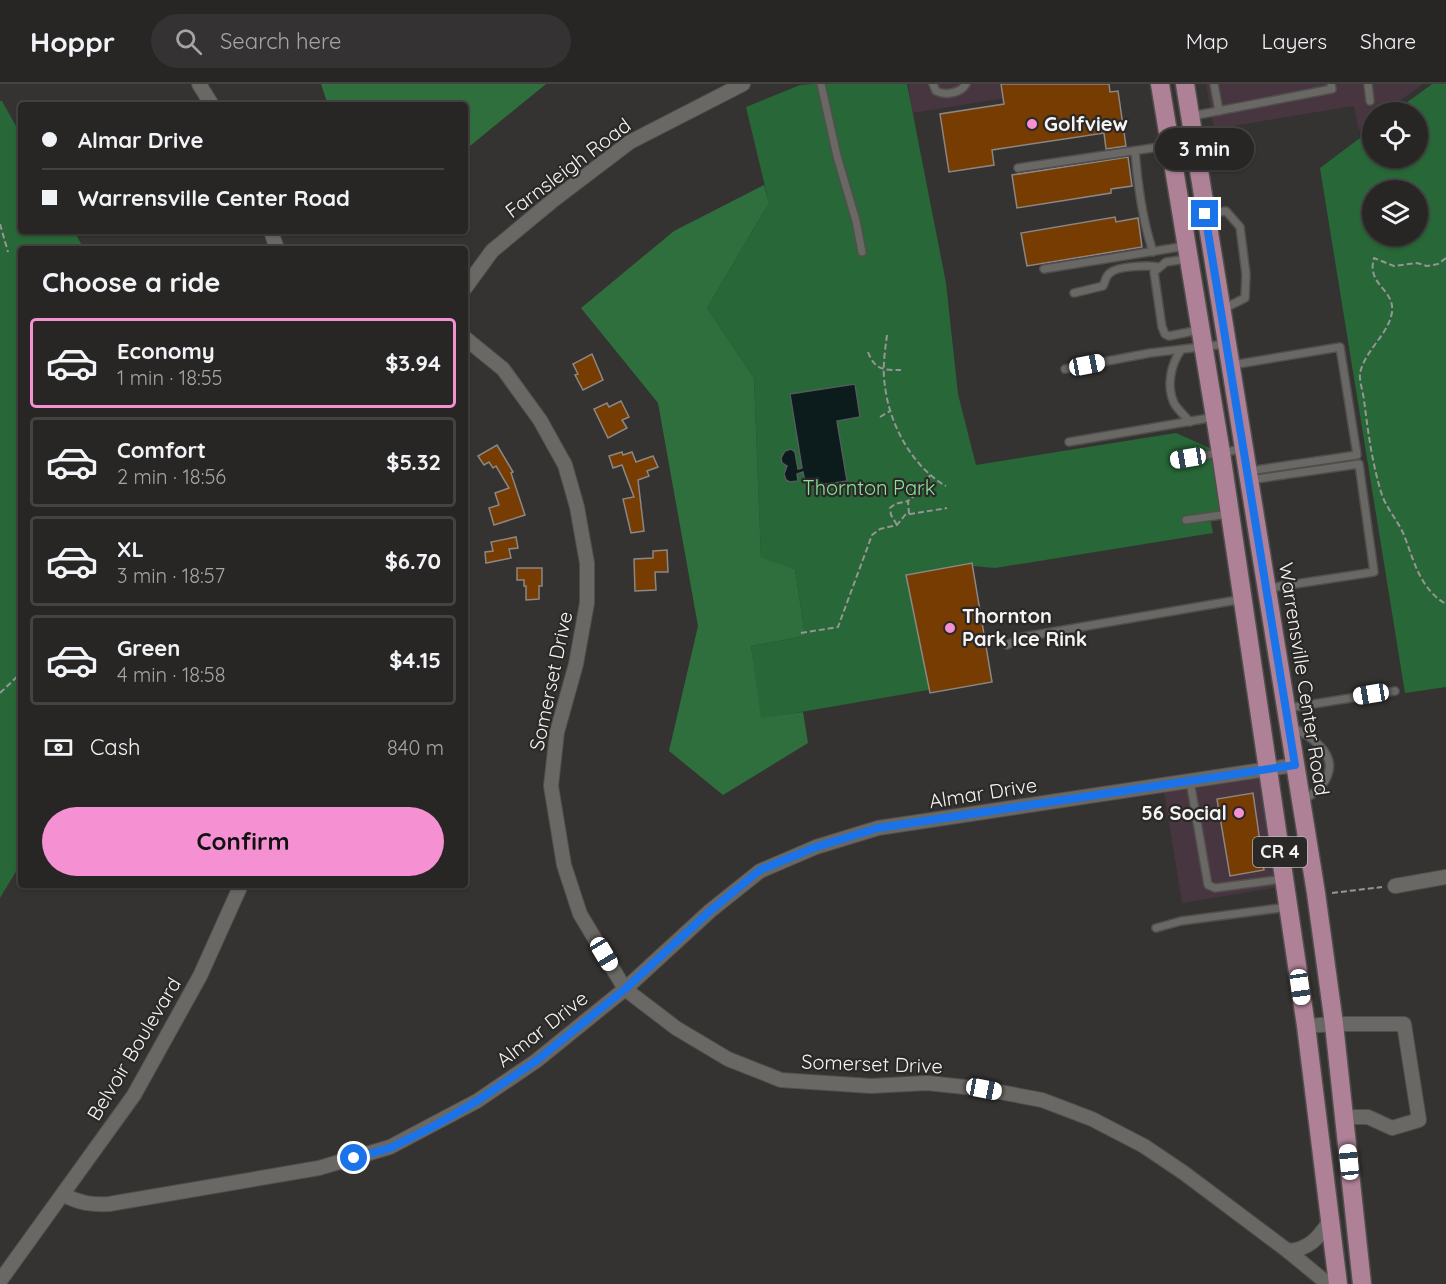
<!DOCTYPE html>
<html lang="en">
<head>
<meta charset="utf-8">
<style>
  body { margin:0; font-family:Quicksand,sans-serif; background:#343232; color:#f1f3f6; height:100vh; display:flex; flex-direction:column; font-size:22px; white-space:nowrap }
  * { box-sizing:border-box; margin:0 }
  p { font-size:20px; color:#a5a5a7 }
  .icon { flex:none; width:33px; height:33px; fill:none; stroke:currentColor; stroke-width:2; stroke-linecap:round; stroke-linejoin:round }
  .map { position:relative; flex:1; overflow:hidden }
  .details { position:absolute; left:18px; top:162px; width:450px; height:642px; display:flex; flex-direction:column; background:#282625; border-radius:6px; box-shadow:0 2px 4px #0004,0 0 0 2px #444342 }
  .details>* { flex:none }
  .top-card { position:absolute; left:18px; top:18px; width:450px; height:132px; border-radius:6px; box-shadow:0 2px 4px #0004,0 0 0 2px #444342; display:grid; align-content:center; height:132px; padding:0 24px; background:#282625 }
  .controls { position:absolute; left:1362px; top:18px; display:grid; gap:12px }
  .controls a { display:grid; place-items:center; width:66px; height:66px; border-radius:50%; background:#282625; box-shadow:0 2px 4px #0004,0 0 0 2px #444342; font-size:30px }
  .end { position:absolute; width:27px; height:27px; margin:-14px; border:8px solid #1a73e8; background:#fff; box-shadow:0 0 0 3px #fff }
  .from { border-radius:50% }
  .bubble { position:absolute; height:42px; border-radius:21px; background:#282625; box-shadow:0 2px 4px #0004,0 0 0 2px #444342; font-size:20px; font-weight:700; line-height:42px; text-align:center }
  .car { position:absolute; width:18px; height:36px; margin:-18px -9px; border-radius:8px; box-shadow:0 0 4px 2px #0007; background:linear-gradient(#fff 24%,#345 0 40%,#fff 0 76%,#345 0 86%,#fff 0) }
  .top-card b { display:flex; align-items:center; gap:21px; height:57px; font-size:22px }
  .top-card b+b { border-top:2px solid #444342 }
  .top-card i { width:15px; height:15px; background:#f1f3f6 }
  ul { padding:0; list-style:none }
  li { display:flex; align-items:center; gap:18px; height:90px; margin:0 12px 9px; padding:0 12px; border:3px solid #444342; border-radius:6px }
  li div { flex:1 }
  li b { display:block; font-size:22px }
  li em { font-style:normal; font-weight:700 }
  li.on { border-color:#f591d2 }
  li>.icon { width:54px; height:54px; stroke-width:1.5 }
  h2 { padding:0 24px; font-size:27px; line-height:72px }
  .pay { display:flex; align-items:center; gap:15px; height:66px; padding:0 24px; font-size:22px }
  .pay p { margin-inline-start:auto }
  .button { display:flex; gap:12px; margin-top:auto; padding:12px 24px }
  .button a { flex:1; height:69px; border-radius:36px; background:#f591d2; color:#111; font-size:24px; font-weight:700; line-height:69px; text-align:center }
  header { display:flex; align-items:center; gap:36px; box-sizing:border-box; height:84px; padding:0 30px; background:#282625; border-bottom:2px solid #444342 }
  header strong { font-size:28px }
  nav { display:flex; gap:33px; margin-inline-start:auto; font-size:21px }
  .search { width:420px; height:54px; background:#343232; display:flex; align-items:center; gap:15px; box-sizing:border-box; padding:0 21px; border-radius:33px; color:#a5a5a7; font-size:22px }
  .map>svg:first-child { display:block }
  .commercial { fill:#47353f }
  .green { fill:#286737; fill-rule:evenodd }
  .forest { fill:#2f6f3d }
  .water { fill:#0c1b1b; stroke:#525c5c; stroke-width:1.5 }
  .building { fill:#773c02; stroke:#8a8785; stroke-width:1.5 }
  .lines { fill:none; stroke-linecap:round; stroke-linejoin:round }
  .lane-casing { stroke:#514f4d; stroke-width:10 }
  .street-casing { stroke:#514f4d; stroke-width:16 }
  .primary-casing { stroke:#514f4d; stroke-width:21 }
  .path { stroke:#979593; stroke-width:2; stroke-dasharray:6 3; stroke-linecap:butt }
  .lane { stroke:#6a6865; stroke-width:7 }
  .street { stroke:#6a6865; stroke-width:14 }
  .primary { stroke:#ae8197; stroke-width:18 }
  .route { stroke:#1a73e8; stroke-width:8 }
  .poi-dot { fill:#f591d2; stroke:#2b2927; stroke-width:2 }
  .labels { text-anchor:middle; stroke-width:4.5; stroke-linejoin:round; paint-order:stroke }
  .shield { fill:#2b2927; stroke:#b8b7b5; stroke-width:1.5 }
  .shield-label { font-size:18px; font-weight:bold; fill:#f5f4f2 }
  .poi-label { font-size:20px; font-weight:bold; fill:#f5f4f2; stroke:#2b2927; text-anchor:start }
  .street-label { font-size:20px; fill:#f5f4f2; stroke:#2b2927 }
  .park-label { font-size:20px; fill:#8ae39a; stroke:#2b2927 }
</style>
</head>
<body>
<header>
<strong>Hoppr</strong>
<div class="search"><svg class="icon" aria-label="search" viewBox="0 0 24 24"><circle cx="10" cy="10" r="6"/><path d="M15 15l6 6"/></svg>Search here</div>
<nav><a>Map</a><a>Layers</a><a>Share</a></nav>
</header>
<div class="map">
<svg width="1446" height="1200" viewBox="0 0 1446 1200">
  <rect width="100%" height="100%" fill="#353331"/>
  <g class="commercial">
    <path d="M 908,0 L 1093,0 L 912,29 Z"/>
    <path d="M 1206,0 L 1423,0 L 1384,28 L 1372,28 L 1372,37 L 1359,47 L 1354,22 L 1214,45 Z"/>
    <path d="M 1268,685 L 1285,802 L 1182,819 L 1163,701 Z"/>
  </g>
  <g class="green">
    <path d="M 812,0 L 907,0 L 946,199 L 958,310 L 976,381 L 1176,349 L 1221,369 L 1230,430 L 1210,433 L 1213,449 L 995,484 L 973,482 L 986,596 L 761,635 L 758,629 L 751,562 L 805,552 L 795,485 L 761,475 L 754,294 L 707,224 L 769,119 L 746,23 L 800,1 Z"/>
    <path d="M 1432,0 L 1446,0 L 1446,603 L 1405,609 L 1320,84 L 1372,45 L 1372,74 L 1418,74 L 1418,28 L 1394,28 ZM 1372,106 L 1418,106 L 1418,152 L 1372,152 Z"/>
    <path d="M 0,17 L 2,17 L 21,51 L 21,147 L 74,147 L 84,165 L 21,165 L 21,779 L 0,814 Z"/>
  </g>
  <g class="forest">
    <path d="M 321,0 L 546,0 L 465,66 L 465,21 L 328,21 Z"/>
    <path d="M 764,101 L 769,119 L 707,224 L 754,294 L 761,474 L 795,485 L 805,552 L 751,562 L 761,634 L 803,628 L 808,659 L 723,711 L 669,667 L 698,542 L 658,319 L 581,224 L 674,147 Z"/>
  </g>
  <path class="water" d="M 855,300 L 860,333 L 837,337 L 847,397 L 806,403 L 803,388 L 797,390 L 798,397 L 790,398 L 786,396 L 784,390 L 787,382 L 782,379 L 781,374 L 785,367 L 791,365 L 795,368 L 798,385 L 802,384 L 790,310 Z"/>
  <g class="building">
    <path d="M 1001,0 L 1109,0 L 1110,8 L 1118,7 L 1126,62 L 1106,65 L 1104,49 L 992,66 L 994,81 L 949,88 L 940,30 L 1004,20 Z"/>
    <path d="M 1128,73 L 1132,102 L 1111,105 L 1111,109 L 1017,124 L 1012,91 Z"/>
    <path d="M 1115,133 L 1116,138 L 1138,134 L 1142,163 L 1027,182 L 1021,149 Z"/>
    <path d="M 592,270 L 603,296 L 583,306 L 575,291 L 578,290 L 573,280 Z"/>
    <path d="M 621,317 L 629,333 L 622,336 L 627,344 L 608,354 L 594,325 L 607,319 L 609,323 Z"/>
    <path d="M 497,361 L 513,388 L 511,389 L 525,431 L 494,441 L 489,424 L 499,421 L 495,409 L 509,404 L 496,382 L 493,384 L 489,378 L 484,381 L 478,372 Z"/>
    <path d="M 622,368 L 623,371 L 632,368 L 636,378 L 653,372 L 658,383 L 647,387 L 649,392 L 638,396 L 644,447 L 631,449 L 623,415 L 634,413 L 622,381 L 613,384 L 609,372 Z"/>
    <path d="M 516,453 L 518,464 L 509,465 L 511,474 L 486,479 L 485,468 L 493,467 L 491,458 Z"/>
    <path d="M 667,466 L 668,488 L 655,488 L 656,506 L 635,507 L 634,475 L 653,474 L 653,467 Z"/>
    <path d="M 972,479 L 992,598 L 930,609 L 906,491 Z"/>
    <path d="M 517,484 L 542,484 L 542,502 L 539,502 L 539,515 L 526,516 L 526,502 L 524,502 L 524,496 L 517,496 Z"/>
    <path d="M 1253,709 L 1264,786 L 1230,792 L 1217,715 Z"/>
  </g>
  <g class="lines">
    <g class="lane-casing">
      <g id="lane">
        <path d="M 821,0 L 837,72 L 856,137 L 862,168"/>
        <path d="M 933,0 L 936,7 C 945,12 961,9 966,0"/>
        <path d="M 1214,0 L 1219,27"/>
        <path d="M 1368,0 L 1370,17"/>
        <path d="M 1192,32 L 1332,5 L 1331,0"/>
        <path d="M 1135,67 C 1138,102 1142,134 1153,168"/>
        <path d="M 1018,84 L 1193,58"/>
        <path d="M 1207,130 L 1226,127 L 1240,143 L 1246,190 L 1245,214 L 1223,225"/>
        <path d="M 1187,175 L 1166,178 L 1154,188 L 1162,243 L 1165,250 L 1169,252 L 1199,246"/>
        <path d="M 1044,185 L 1186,162"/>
        <path d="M 1074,209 L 1103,202 C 1105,198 1106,191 1110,189 C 1117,182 1148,181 1158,183"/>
        <path d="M 1181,266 C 1171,280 1166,302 1174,319 C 1177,325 1185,332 1190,338"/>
        <path d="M 1232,281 L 1340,263 L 1357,371 L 1249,387"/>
        <path d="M 1065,285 L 1150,269 L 1226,260"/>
        <path d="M 1069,358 L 1215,333"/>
        <path d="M 1176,376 L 1243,365"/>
        <path d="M 1250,396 L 1359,380 L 1374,488 L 1269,504"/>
        <path d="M 1186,436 L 1228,430"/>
        <path d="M 1007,561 L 1023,553 L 1243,515"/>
        <path d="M 1288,624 L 1395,607"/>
        <path d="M 1292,643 C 1310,652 1338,669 1327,693 C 1323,703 1311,711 1303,717"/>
        <path d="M 1190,697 L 1208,801 L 1215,804 L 1284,795"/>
        <path d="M 1156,844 L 1181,837 L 1288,823"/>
      </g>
    </g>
    <g class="street-casing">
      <g id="street">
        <path d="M 199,0 L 212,21"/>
        <path d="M 271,147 L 277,165"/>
        <path d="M 465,204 L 492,167 L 551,118 L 630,58 L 743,0"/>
        <path d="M 465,254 L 503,285 L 540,336 L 565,381 L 577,423 L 587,479 L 587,519 L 576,580 L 557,648 L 551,702 L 564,781 L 580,830 L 625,905 L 676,944 L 728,975 L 781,996 L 871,1002 L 927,999 L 984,1005 L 1042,1016 L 1092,1035 L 1144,1062 L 1184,1089 L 1288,1167 L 1328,1200"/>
        <path d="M 1395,802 L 1446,793"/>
        <path d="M 1306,942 L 1334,940 L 1404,940 L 1419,1036 L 1392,1044 L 1368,1033 L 1344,1033"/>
        <path d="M 64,1111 C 79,1119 92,1121 109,1120 L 319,1084 L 390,1063 L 477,1017 L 536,977 L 625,905 L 710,827 L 760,787 L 816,763 L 878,744 L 1295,681"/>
        <path d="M 1288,1167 C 1310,1165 1318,1154 1330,1137"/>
        <path d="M 0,1197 L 134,1011 L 200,892 L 241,801"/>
      </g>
    </g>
    <g class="primary-casing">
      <g id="primary">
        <path d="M 1160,0 L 1221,369 L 1306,942 L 1338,1200"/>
        <path d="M 1185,0 L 1316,809 L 1334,940 L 1362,1200"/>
      </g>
    </g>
    <g class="path">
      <path d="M 0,140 L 8,168"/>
      <path d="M 1446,174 L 1438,180 L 1427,182 L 1417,179 L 1394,182 L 1374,174 C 1366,201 1395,205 1392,228 C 1389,250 1365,266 1360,289 C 1359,296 1363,308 1364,316 C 1368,347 1372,380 1382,411 C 1387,425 1398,437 1404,451 C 1414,477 1420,505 1446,520"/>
      <path d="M 887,251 C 885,267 882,285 885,302 C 889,339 912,383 946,402"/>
      <path d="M 868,268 C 875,286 883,286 901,286"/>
      <path d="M 880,333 L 890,327"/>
      <path d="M 909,430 L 908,417 L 925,402 L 930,391"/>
      <path d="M 897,441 L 891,431 L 890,424 L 895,420 L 908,417"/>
      <path d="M 801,549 L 838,543 L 872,451 L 880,445 L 897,441 L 905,431 L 947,424"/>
      <path d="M 0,609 L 21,589"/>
      <path d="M 1332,809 L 1382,803"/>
    </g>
    <use href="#lane" class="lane"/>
    <use href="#street" class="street"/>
    <use href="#primary" class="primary"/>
  </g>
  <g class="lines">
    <path class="route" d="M 354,1074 L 390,1064 L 434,1042 L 477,1017 L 536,977 L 625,905 L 710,827 L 760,786 L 816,763 L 878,744 L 1295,681 L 1205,130"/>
  </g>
  <g class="poi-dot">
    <circle cx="1032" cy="40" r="6"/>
    <circle cx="950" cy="544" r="6"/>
    <circle cx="1239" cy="729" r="6"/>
  </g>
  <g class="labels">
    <rect class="shield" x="1253" y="753" width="54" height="30" rx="4.5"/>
    <g class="shield-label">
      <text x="1280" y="774">CR 4</text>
    </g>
    <g class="poi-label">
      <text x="1044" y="47">Golfview</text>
      <text x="962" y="539">Thornton<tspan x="962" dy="23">Park Ice Rink</tspan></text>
      <text x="1227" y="736" text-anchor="end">56 Social</text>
    </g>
    <g class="street-label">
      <text transform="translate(568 84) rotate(-37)" y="7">Farnsleigh Road</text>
      <text transform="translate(1304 595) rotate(81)" y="7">Warrensville Center Road</text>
      <text transform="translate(551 597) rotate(-78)" y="7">Somerset Drive</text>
      <text transform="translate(983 709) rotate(-9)" y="7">Almar Drive</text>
      <text transform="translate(542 945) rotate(-38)" y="7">Almar Drive</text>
      <text transform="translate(134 965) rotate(-59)" y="7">Belvoir Boulevard</text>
      <text transform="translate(872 980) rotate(2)" y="7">Somerset Drive</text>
    </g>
    <g class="park-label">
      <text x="869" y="411">Thornton Park</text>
    </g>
  </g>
</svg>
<div class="controls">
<a><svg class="icon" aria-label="locate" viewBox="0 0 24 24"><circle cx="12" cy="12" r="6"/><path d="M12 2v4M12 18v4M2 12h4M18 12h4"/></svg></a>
<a><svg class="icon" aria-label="layers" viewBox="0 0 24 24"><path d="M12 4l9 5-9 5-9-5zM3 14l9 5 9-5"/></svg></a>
</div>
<i class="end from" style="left:354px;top:1074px"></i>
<i class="end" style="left:1205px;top:130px"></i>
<div class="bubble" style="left:1155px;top:44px;width:99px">3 min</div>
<i class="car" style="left:1087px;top:281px;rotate:79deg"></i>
<i class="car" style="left:1188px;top:374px;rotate:261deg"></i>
<i class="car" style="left:1371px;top:610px;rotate:261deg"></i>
<i class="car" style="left:604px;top:870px;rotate:149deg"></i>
<i class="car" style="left:1300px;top:903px;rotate:172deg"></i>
<i class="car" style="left:984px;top:1005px;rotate:101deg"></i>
<i class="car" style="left:1349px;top:1078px;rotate:354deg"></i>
<div class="top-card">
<b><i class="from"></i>Almar Drive</b>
<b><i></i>Warrensville Center Road</b>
</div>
<section class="details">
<h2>Choose a ride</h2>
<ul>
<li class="on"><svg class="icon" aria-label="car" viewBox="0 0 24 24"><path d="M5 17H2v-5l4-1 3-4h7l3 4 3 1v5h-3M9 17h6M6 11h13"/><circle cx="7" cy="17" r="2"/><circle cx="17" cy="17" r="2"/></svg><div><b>Economy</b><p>1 min · 18:55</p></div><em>$3.94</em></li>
<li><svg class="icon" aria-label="car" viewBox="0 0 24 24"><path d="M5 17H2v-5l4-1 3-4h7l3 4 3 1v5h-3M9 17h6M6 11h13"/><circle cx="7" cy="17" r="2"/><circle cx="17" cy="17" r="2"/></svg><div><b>Comfort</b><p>2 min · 18:56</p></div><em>$5.32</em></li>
<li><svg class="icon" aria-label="car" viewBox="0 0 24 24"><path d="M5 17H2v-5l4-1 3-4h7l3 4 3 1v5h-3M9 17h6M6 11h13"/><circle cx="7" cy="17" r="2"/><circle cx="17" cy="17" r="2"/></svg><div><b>XL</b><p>3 min · 18:57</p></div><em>$6.70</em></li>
<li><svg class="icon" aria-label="car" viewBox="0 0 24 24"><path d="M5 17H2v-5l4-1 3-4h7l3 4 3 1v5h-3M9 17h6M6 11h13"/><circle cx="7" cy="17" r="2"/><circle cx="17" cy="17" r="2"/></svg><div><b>Green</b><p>4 min · 18:58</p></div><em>$4.15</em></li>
</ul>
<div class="pay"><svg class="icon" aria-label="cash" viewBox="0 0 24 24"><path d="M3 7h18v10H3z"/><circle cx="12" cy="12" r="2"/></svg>Cash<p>840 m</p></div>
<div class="button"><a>Confirm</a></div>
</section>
</div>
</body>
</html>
